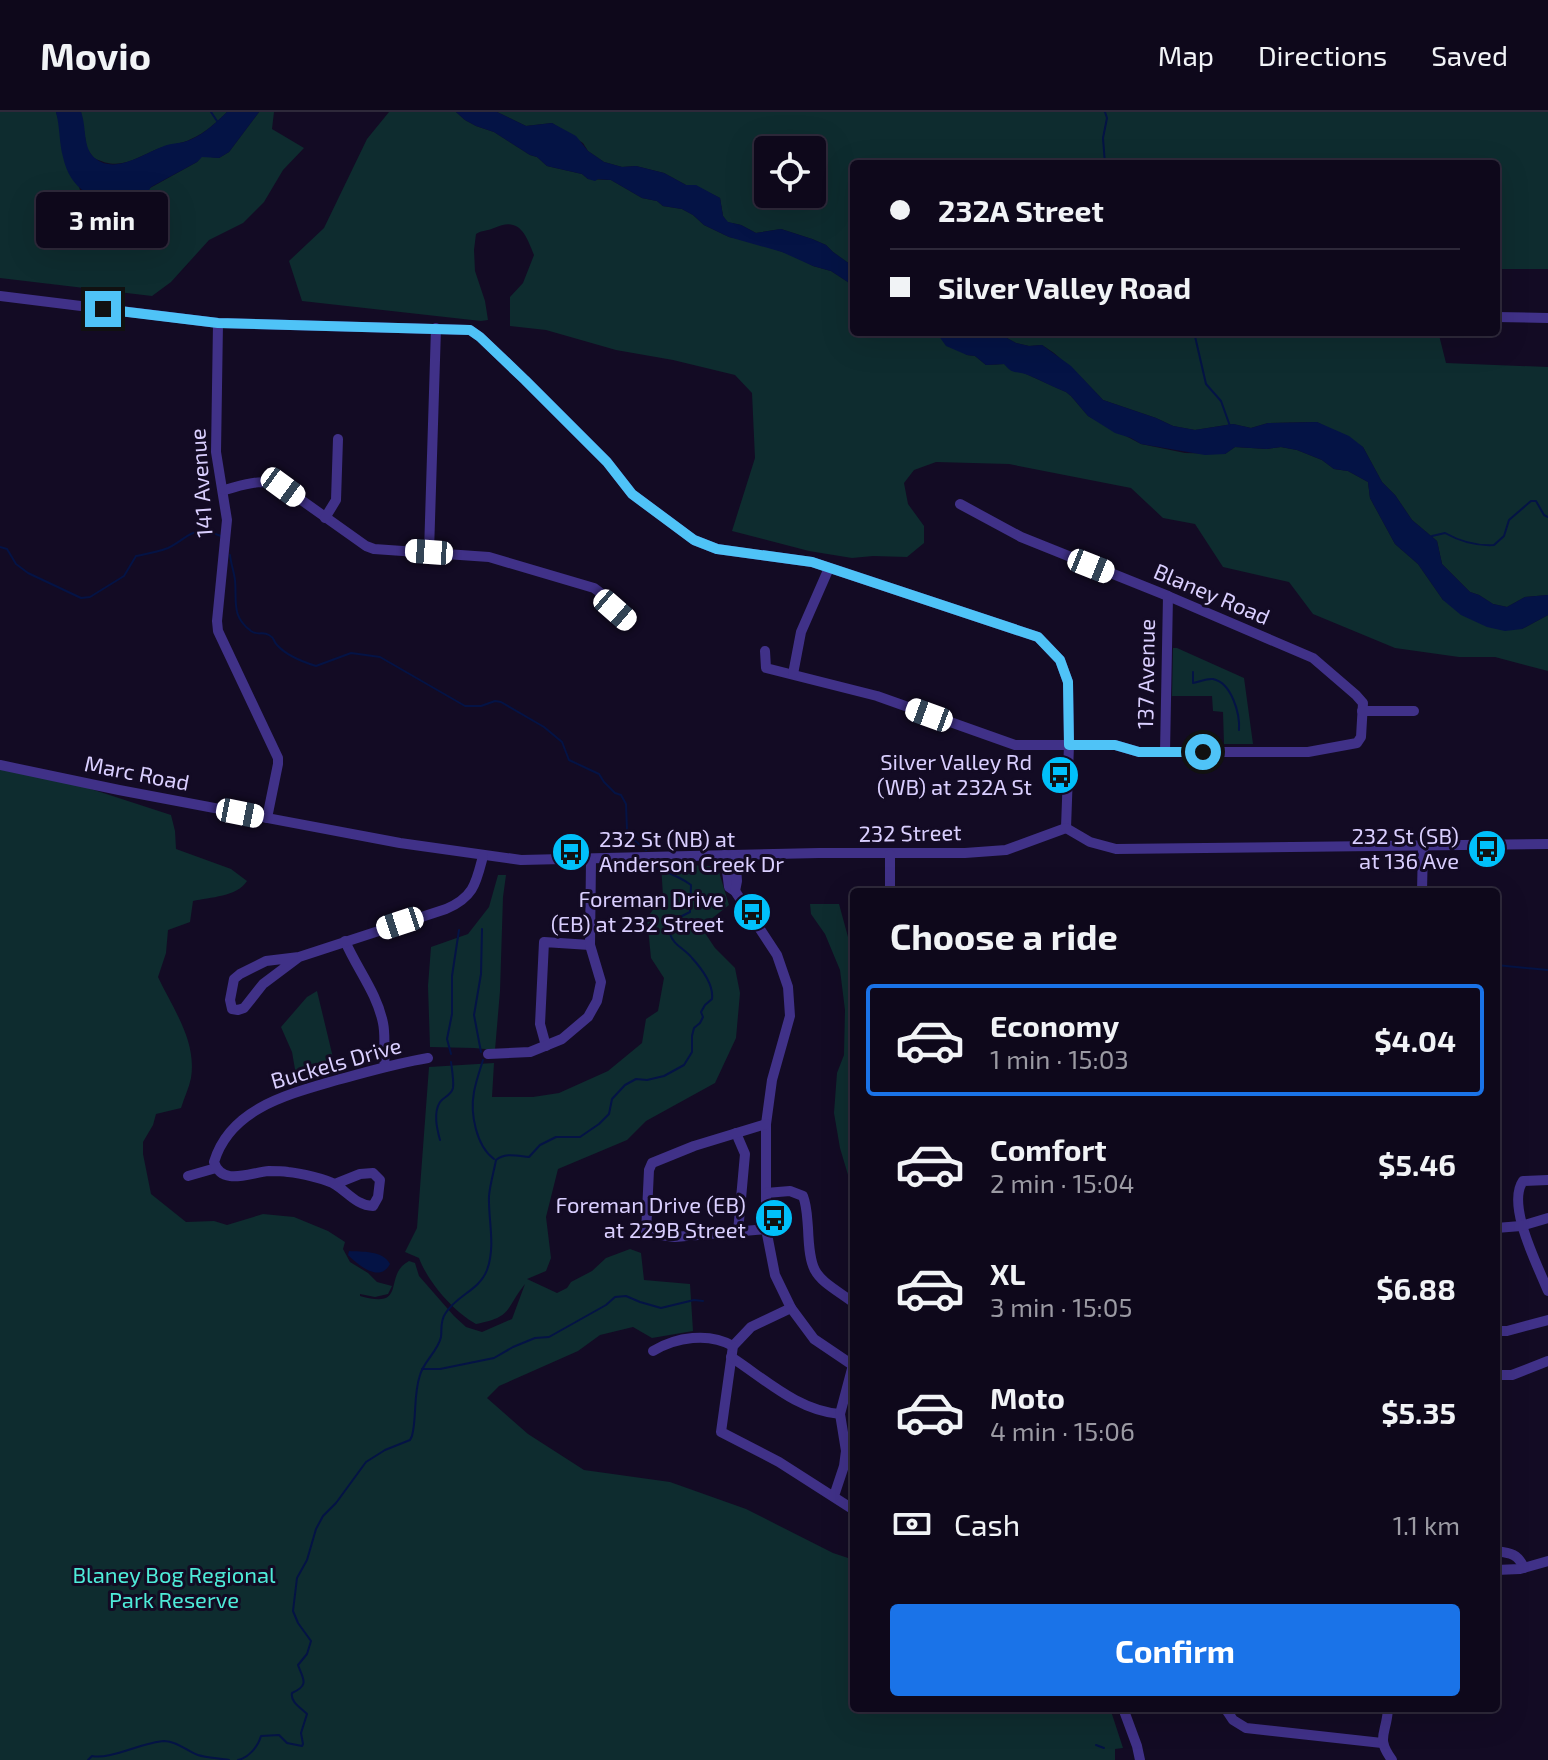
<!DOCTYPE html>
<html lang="en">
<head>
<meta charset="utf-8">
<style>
  body { margin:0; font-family:"Exo 2",sans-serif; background:#171124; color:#f1f3f6; height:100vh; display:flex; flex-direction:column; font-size:30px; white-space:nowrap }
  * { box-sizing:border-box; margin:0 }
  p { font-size:26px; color:#9b9aa3 }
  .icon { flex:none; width:44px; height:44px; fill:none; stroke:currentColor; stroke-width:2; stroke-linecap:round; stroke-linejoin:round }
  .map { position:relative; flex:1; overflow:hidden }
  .side { position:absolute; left:850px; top:776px; width:650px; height:824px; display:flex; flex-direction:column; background:#0e081b; border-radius:8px; box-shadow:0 8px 32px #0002,0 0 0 2px #2e293a }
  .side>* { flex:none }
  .guide { position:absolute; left:850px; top:48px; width:650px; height:176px; border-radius:8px; box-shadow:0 8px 32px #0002,0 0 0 2px #2e293a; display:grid; align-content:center; height:176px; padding:0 40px; background:#0e081b }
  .buttons { position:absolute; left:754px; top:24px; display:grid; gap:16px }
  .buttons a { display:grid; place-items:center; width:72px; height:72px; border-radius:8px; background:#0e081b; box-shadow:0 8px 32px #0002,0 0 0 2px #2e293a; font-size:40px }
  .end { position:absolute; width:36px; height:36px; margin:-18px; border:10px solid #4fc3f7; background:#111; box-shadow:0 0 0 4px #111 }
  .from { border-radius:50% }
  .bubble { position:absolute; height:56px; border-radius:8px; background:#0e081b; box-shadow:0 8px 32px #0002,0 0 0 2px #2e293a; font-size:26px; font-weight:700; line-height:56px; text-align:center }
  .car { position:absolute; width:24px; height:48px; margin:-24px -12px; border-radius:10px; box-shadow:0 0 6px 2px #0007; background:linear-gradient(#fff 24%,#345 0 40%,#fff 0 76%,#345 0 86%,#fff 0) }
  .guide b { display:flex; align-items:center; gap:28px; height:76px; font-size:30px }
  .guide b+b { border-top:2px solid #2e293a }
  .guide i { width:20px; height:20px; background:#f1f3f6 }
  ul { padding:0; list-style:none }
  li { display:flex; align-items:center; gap:24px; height:112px; margin:0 16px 12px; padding:0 24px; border:4px solid transparent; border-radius:8px }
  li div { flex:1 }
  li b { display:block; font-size:30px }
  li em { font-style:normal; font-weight:700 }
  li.on { border-color:#1a73e8 }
  li>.icon { width:72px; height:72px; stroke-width:1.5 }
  h2 { padding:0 40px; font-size:36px; line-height:96px }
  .pay { display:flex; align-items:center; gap:20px; height:88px; padding:0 40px; font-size:30px }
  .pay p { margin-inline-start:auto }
  .action { display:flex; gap:16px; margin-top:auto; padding:16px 40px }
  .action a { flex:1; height:92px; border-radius:8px; background:#1a73e8; color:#fff; font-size:32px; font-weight:700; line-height:92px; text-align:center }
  header { display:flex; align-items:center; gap:48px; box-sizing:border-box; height:112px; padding:0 40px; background:#0e081b; border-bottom:2px solid #2e293a }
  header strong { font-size:38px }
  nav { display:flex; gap:44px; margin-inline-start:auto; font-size:28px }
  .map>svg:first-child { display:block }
  .green { fill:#0e2c2f; fill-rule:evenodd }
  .water { fill:#041345 }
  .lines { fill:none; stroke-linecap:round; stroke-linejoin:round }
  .stream { stroke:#041345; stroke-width:2 }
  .minor { stroke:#403188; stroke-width:10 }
  .route { stroke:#4fc3f7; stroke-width:10 }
  .labels { text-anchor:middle; stroke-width:6; stroke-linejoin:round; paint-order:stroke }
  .street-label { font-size:22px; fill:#dacfff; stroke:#130b24 }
  .poi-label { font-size:22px; fill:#dacfff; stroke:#130b24; text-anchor:end }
  .park-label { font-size:22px; fill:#4eecd9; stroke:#130b24 }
</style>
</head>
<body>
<header>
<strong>Movio</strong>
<nav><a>Map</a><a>Directions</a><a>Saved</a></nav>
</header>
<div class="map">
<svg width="1548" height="1648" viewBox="0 0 1548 1648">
  <rect width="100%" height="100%" fill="#130b24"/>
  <g class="green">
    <path d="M 0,0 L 56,0 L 80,78 L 111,90 L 150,76 L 197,50 L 202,44 L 219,46 L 229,40 L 259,0 L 274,0 L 272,17 L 304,36 L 283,58 L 264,90 L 243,111 L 209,128 L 171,170 L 152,184 L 0,166 Z"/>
    <path d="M 81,0 L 227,0 C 217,10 205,21 191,27 C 182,32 170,32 160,36 C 136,45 121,60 94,46 L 87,37 Z"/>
    <path d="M 389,0 L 456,0 L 465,8 L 476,14 L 494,20 L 530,43 L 537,45 L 547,54 L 582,62 L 588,67 L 611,68 L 642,86 L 657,89 L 663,94 L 682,97 L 693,103 L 704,113 L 729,125 L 754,130 L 794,144 L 813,154 L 831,159 L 854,174 L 854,220 L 936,220 L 943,227 L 967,243 L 975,244 L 986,253 L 1004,252 L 1066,280 L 1071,284 L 1088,304 L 1141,332 L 1185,341 L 1225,342 L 1235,335 L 1267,337 L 1281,335 L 1297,338 L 1322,348 L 1334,357 L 1348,359 L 1368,370 L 1370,386 L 1395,432 L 1418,452 L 1443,488 L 1522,517 L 1548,503 L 1548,559 L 1495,545 L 1459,545 L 1395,536 L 1313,502 L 1289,470 L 1223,455 L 1195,412 L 1163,406 L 1131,376 L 1009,352 L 936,350 L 914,358 L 904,371 L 908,392 L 924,414 L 924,431 L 907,445 L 873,444 L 852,446 L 809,439 L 732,419 L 755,346 L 752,281 L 735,263 L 673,248 L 616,238 L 546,218 L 510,214 L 510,185 L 523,171 L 534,143 C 526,122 519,104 494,116 C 487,119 482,118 476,122 L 474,138 L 475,159 L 485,189 L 488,208 L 481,209 L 302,189 L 289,149 L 324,116 L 367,27 Z"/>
    <path d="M 497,0 L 1548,0 L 1548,157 L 1496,157 L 1496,52 L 854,52 L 854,155 L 833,140 L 826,133 L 812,127 L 781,117 L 756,121 L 741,113 L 727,110 L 723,104 L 720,86 L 696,74 L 686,73 L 664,61 L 636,54 L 622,55 L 604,50 L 588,39 L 583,31 L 552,11 L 526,14 ZM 768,38 L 812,38 L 812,82 L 768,82 Z"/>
    <path d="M 996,220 L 1435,220 L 1439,223 L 1446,251 L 1548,255 L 1548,483 L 1525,485 L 1507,495 L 1493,492 L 1479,483 L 1470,480 L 1442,452 L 1437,429 L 1412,408 L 1395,383 L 1382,370 L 1363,335 L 1317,310 L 1268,311 L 1251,316 L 1233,312 L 1195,318 L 1173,314 L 1156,306 L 1103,288 L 1082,266 L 1054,241 L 1042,233 L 1029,234 L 1016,231 Z"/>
    <path d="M 1173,536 L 1177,536 L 1244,566 L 1253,632 L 1224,632 L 1223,600 L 1213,599 L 1212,584 L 1172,584 Z"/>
    <path d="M 0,653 L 51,664 L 171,703 L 175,719 L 176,737 L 231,757 L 247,769 C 237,785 210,785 193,789 L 190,810 L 168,818 L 166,841 L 158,865 C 173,897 197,929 191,966 C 189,976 184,986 181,996 L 156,1002 L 153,1013 L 143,1030 L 143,1042 L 151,1082 L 186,1110 L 214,1109 L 227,1113 L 263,1102 L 294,1105 L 328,1119 L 345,1130 L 343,1137 L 350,1150 L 368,1161 L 377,1170 L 392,1174 L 388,1182 L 375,1185 L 360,1182 L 360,1184 C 409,1198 382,1163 409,1149 L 415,1151 L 419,1164 L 454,1204 L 466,1215 L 482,1220 L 512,1207 L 525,1172 C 505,1197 513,1205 476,1212 C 453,1199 428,1170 419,1146 L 405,1140 L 417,1116 L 429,955 L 494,951 L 492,985 L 533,985 L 559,981 L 608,959 L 642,931 L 646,907 L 658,899 L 664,866 L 651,846 L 647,806 L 663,784 L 661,752 L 710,754 L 719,760 L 729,793 L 701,815 L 715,836 L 735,856 L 740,881 L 736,926 L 715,971 L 646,1009 L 627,1028 L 558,1057 L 546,1105 L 551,1146 L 546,1159 L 527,1167 L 557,1181 L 567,1176 L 571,1170 L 592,1159 L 606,1146 L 630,1137 L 641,1141 L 644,1168 L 690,1172 L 693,1219 L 652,1226 L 633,1215 L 600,1223 L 578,1239 L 499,1274 L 487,1286 L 528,1322 L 584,1358 L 670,1370 L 746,1397 L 833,1441 L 854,1448 L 854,1596 L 1110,1596 L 1123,1636 L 1115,1637 L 1115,1648 L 0,1648 Z"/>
    <path d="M 498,763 L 506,763 L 503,785 L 500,879 L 495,938 L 474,936 L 430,935 L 428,874 L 431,835 L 468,822 L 489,795 Z"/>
    <path d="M 810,792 L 839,792 L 854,847 L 854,1083 L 840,1036 L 834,1001 L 837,961 L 844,943 L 845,898 L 840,858 L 825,822 L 811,802 Z"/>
    <path d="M 317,879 L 335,954 L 296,963 L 292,940 L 281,915 L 307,885 Z"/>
  </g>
  <g class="water">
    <path d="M 56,0 L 81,0 C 87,15 82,37 96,47 C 117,63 147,39 167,33 C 175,31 185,31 192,27 C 205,21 217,10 227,0 L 259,0 L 229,40 L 219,46 L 202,45 L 197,50 L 151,75 L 143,88 C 106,94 72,86 63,45 C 59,30 60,15 56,0 Z"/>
    <path d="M 456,0 L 497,0 L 526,14 L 552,11 L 576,24 L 588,39 L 604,50 L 622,55 L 636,54 L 664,61 L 686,73 L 696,73 L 720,86 L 723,104 L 728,110 L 741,113 L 756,121 L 781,117 L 812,127 L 826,133 L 833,140 L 854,155 L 854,174 L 831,159 L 813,154 L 782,140 L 729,125 L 704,113 L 693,103 L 682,97 L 663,94 L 657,89 L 642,86 L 611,68 L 598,67 L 595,69 L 588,67 L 582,62 L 547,54 L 537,45 L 530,43 L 494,20 L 476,14 L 465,8 Z"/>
    <path d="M 936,220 L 996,220 L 1016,231 L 1029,234 L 1042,233 L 1071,254 L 1103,288 L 1156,306 L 1173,314 L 1195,318 L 1233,312 L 1251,316 L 1268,311 L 1317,310 L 1349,324 L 1363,335 L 1382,370 L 1395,383 L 1412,408 L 1437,429 L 1442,452 L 1470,480 L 1479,483 L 1493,492 L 1507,495 L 1525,485 L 1548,483 L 1548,503 L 1522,517 L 1505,519 L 1487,515 L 1461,503 L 1443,488 L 1418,452 L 1395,432 L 1370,386 L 1368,370 L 1348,359 L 1334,357 L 1322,348 L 1297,338 L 1281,335 L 1267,337 L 1235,335 L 1225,342 L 1205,343 L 1141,332 L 1131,326 L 1115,321 L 1088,304 L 1071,284 L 1066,280 C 1053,275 1040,268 1028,263 C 1016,258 1014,264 1004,252 L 986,253 L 975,244 L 967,243 L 946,234 Z"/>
    <path d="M 349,1139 C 362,1140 383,1138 390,1152 C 380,1171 359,1154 348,1143 Z"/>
  </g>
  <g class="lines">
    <g class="stream">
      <path d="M 211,0 L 217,9"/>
      <path d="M 1105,52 L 1103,26 L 1107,6 L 1105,0"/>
      <path d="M 1194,220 L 1206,272 L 1221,289 L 1230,314"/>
      <path d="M 1432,424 L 1445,421 C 1461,430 1476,434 1494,433 L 1504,424 L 1509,408 L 1531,389 L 1536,389 L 1544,403 L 1548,405"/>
      <path d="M 0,435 L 7,437 L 16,452 L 28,461 L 81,486 L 90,485 L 124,464 L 136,444 C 146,442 158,440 168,436 C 190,425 192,412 221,424"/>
      <path d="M 230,443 C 231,452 234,460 235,468 C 237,490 231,504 251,519 C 258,524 263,519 269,523 C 276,527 272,528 277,533 C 286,543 303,550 316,554 L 351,541 L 380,545 L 465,594 L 481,594 L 495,589 L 501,590 L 544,615 L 562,630 L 569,648 L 599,662 L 604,670 L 615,681 L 621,683 L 626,692 L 627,718 L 634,728 L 646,738"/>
      <path d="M 1193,560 L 1193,571 C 1200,570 1206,566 1213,567 C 1232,571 1240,602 1239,618"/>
      <path d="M 1496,853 L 1548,858"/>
      <path d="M 481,940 L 474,903 L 481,862 L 482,817"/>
      <path d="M 451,942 L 447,927 L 452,902 L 452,864 L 459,818"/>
      <path d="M 483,948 C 480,958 476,969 474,980 C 470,1001 476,1034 494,1047"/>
      <path d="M 440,1028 C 437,1017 433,1001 440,990 C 443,985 451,984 453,976 C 454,969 452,958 451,950"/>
      <path d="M 422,1257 L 440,1257 L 494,1246 L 513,1235 L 535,1226 L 549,1225 L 606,1193 L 615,1185 L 626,1184 L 640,1190 L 661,1196 L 694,1188 L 703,1189"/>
      <path d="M 1096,1633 L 1104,1636"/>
      <path d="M 88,1648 L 92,1644 C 110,1648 143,1630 164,1629 C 177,1629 187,1639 198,1643 C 207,1646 219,1646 229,1648"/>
      <path d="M 238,1648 C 248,1646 258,1635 261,1624 L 279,1623 L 287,1631 L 302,1634 L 303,1632 L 301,1621 L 307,1602 C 301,1596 290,1590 292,1581 C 310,1573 303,1567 298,1553 L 307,1542 L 311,1529 L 298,1511 L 293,1499 L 297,1466 L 307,1448 L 316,1417 L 323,1404 L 336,1391 L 366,1350 L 385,1338 L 410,1328 L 412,1324 C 417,1305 413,1284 420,1263 C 424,1249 438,1239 441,1225 C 442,1216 440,1210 445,1202 C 456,1183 479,1179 487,1158 C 496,1134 488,1107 489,1084 C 490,1072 494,1059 496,1048 C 505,1040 518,1044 529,1045 L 540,1033 L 556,1025 L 580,1025 L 599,1012 L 609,1002 L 612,987 L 625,973 L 636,967 L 647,968 L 664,964 L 684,953 L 692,940 L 692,924 L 694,916 L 700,911 L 703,905 L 701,900 L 705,893 L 712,887 C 714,872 702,857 692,846 C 684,836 674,834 670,822 L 680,805 L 690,800 L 691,773 C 678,763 665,760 650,754 L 650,752"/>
    </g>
    <g class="minor">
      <path d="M 0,184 L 218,211 L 470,218 L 480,225 L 525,268 L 607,350 L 632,382 L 694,428 L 717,437 L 812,450 L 1038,525 L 1060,548 L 1068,570 L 1069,633 L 1066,716"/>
      <path d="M 1496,205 L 1548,206"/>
      <path d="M 218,211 L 216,340 L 227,408 L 217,509 L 218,519 L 278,646 L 278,652 L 267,706"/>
      <path d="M 224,378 C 244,373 263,365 283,375 L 366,434 L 374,437 L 489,445 L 594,476 C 608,485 617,500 629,510"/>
      <path d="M 325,406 L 336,388 L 338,327"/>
      <path d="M 429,440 L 436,216"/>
      <path d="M 765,539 L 766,556 L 877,584 L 1015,633 L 1115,633 L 1139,640 L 1308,640 L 1357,631 L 1361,625 L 1363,591 L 1356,583 L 1313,546 L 1168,484 L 1021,425 L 960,392"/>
      <path d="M 793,562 L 801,520 L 829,456"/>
      <path d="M 1362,599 L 1414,599"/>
      <path d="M 1165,640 L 1168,484"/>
      <path d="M 0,653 L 119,678 L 400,731 L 521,748 L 819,741 L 965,741 L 1006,738 L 1066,716"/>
      <path d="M 1066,716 L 1090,730 L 1116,737 L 1548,732"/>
      <path d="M 725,743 L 729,775 L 735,779 L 777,843 L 788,875 L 790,904 L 772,968 L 766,1012 L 766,1117 L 775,1163 L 791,1196 L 814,1227 L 854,1254"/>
      <path d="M 735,743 L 737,769 L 735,779"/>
      <path d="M 890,780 L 890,742"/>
      <path d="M 1422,780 L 1423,733"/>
      <path d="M 345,829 C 357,857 377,881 383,911 C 386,925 383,940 385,955"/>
      <path d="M 299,845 L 263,872 L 244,896 L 238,898 L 232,897 L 230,888 L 234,867 L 240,862 L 266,849 L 299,845 L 446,797 C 474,785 476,771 483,744"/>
      <path d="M 546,934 L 540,912 L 544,830 L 590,833"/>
      <path d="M 488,942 L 530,940 L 562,927 L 588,905 L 597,889 L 601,870 L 590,833 L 591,748"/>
      <path d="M 736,1021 L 745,1042 L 738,1120"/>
      <path d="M 188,1064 L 216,1056"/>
      <path d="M 1548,1068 L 1523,1069 C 1506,1093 1538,1154 1548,1179"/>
      <path d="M 335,1072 L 360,1062 L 373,1061 L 380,1068 L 378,1085 L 373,1094 C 358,1094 348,1081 336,1073 C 327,1067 299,1061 288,1060 C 282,1059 275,1059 269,1059 C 251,1060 222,1075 214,1050 C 230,996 289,982 337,968 C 367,960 397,951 428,946"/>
      <path d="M 766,1081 L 790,1079 L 803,1084 C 807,1094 807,1105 808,1116 C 810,1166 815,1163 854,1191"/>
      <path d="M 1496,1116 L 1521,1114 L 1548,1106"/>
      <path d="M 766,1117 L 675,1125 L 646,1121 L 649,1058 L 652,1051 L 694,1034 L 766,1012"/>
      <path d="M 791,1196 L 751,1215 L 733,1234 L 721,1320 L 779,1350 L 854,1398"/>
      <path d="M 1496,1219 L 1507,1219 L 1548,1208"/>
      <path d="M 653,1239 C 676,1225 709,1220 733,1234"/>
      <path d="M 731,1245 C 765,1267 798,1299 840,1302"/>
      <path d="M 1496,1263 L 1512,1263 L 1548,1249"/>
      <path d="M 834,1384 L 844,1354 L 846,1339 L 840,1302 L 853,1253"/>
      <path d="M 1496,1439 C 1511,1441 1518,1442 1524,1456"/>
      <path d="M 1496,1458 L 1520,1457 L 1548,1449"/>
      <path d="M 1123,1596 L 1137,1634 L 1140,1648"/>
      <path d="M 1225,1596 L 1233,1608 L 1246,1616 L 1382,1631"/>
      <path d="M 1388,1596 C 1387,1622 1375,1625 1392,1648"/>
    </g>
  </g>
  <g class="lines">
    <path class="route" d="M 103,197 L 218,211 L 470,218 L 480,225 L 525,268 L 607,350 L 632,382 L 694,428 L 717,437 L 812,450 L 1038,525 L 1060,548 L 1068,570 L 1069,633 L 1115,633 L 1139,640 L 1203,640"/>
  </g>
  <defs>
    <g id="bus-disc" transform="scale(2)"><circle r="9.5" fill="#00c0fa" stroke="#130b24"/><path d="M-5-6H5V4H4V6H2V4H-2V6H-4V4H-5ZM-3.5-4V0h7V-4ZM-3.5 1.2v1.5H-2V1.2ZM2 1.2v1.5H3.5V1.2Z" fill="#111"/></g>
  </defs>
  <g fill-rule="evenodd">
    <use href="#bus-disc" x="1060" y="663"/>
    <use href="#bus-disc" x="1487" y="737"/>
    <use href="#bus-disc" x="571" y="740"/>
    <use href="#bus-disc" x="752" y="800"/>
    <use href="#bus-disc" x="774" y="1106"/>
  </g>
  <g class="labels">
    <g class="street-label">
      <text transform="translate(201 371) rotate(-94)" y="8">141 Avenue</text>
      <text transform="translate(1212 482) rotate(23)" y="8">Blaney Road</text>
      <text transform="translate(1146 562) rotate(-89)" y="8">137 Avenue</text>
      <text transform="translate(137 661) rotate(11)" y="8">Marc Road</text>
      <text transform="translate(910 721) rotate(-1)" y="8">232 Street</text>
      <text transform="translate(336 951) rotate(-16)" y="8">Buckels Drive</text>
    </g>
    <g class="poi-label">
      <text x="1032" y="658">Silver Valley Rd<tspan x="1032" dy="25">(WB) at 232A St</tspan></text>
      <text x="1459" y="732">232 St (SB)<tspan x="1459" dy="25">at 136 Ave</tspan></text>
      <text x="599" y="735" text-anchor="start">232 St (NB) at<tspan x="599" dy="25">Anderson Creek Dr</tspan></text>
      <text x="724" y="795">Foreman Drive<tspan x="724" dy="25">(EB) at 232 Street</tspan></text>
      <text x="746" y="1101">Foreman Drive (EB)<tspan x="746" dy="25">at 229B Street</tspan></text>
    </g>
    <g class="park-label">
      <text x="174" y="1471">Blaney Bog Regional<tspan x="174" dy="25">Park Reserve</tspan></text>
    </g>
  </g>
</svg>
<div class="buttons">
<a><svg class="icon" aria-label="locate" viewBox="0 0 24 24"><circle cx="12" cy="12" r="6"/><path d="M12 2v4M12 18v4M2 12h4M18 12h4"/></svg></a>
</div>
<i class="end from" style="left:1203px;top:640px"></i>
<i class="end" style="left:103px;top:197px"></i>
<div class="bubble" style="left:36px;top:80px;width:132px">3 min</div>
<i class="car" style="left:283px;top:375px;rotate:126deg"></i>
<i class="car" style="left:429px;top:440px;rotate:274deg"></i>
<i class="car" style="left:1091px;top:454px;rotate:112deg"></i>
<i class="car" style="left:615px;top:498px;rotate:131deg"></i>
<i class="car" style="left:929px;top:603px;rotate:290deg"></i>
<i class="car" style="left:240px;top:701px;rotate:101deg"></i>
<i class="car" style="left:400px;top:811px;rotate:252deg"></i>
<div class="guide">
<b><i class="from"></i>232A Street</b>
<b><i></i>Silver Valley Road</b>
</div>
<section class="side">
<h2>Choose a ride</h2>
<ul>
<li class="on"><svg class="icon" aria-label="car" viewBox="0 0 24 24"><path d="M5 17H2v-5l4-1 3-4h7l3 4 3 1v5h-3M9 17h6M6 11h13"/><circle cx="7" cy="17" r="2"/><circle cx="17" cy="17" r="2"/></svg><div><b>Economy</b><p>1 min · 15:03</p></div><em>$4.04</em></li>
<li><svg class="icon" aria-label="car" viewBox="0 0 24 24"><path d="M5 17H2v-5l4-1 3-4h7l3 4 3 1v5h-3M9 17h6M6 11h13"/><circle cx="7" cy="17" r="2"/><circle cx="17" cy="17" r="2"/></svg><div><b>Comfort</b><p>2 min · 15:04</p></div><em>$5.46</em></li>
<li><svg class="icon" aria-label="car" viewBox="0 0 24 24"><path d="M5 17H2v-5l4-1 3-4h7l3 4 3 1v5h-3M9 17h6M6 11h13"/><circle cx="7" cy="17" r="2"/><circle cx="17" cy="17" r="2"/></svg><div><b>XL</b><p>3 min · 15:05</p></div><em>$6.88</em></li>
<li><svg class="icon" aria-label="car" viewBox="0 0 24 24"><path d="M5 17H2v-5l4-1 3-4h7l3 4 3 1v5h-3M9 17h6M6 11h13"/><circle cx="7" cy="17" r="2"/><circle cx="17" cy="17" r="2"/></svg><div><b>Moto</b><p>4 min · 15:06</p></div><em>$5.35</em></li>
</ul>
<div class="pay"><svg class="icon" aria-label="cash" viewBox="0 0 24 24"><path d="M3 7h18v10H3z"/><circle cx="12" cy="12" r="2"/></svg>Cash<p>1.1 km</p></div>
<div class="action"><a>Confirm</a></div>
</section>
</div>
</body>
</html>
